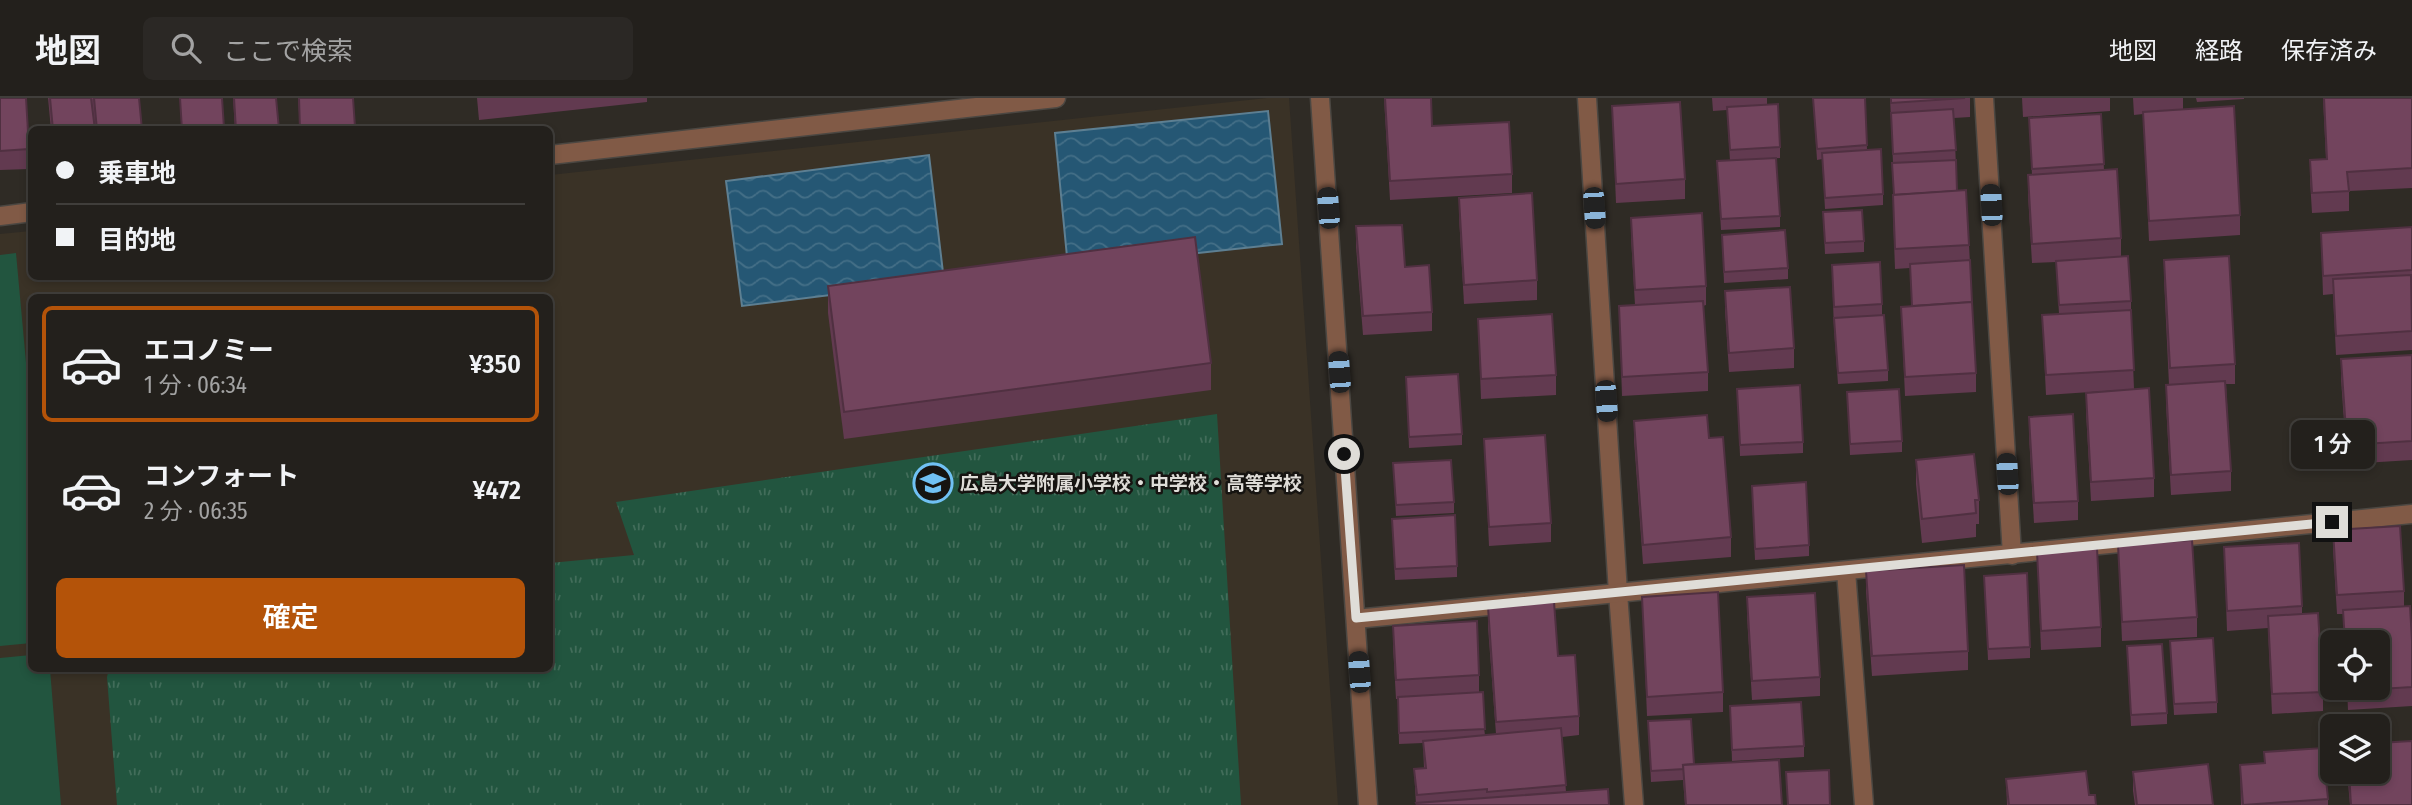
<!DOCTYPE html>
<html lang="ja">
<head>
<meta charset="utf-8">
<style>
  body { margin:0; font-family:"Fira Sans Condensed","Noto Sans JP",sans-serif; background:#2b2825; color:#f1f3f6; height:100vh; display:flex; flex-direction:column; font-size:26px; white-space:nowrap }
  * { box-sizing:border-box; margin:0 }
  p { font-size:23px; color:#a3a3a3 }
  .icon { flex:none; width:38px; height:38px; fill:none; stroke:currentColor; stroke-width:2; stroke-linecap:round; stroke-linejoin:round }
  .map { position:relative; flex:1; overflow:hidden }
  .details { position:absolute; left:28px; top:196px; width:525px; height:378px; display:flex; flex-direction:column; background:#23201c; border-radius:10px; box-shadow:0 4px 10px #0003,0 0 0 2px #403e3b }
  .details>* { flex:none }
  .hud { position:absolute; left:28px; top:28px; width:525px; height:154px; border-radius:10px; box-shadow:0 4px 10px #0003,0 0 0 2px #403e3b; display:grid; align-content:center; height:154px; padding:0 28px; background:#23201c }
  .tools { position:absolute; left:2320px; top:532px; display:grid; gap:14px }
  .tools a { display:grid; place-items:center; width:70px; height:70px; border-radius:10px; background:#23201c; box-shadow:0 4px 10px #0003,0 0 0 2px #403e3b; font-size:35px }
  .end { position:absolute; width:32px; height:32px; margin:-16px; border:9px solid #dfddd8; background:#111; box-shadow:0 0 0 4px #111 }
  .from { border-radius:50% }
  .bubble { position:absolute; height:49px; border-radius:10px; background:#23201c; box-shadow:0 4px 10px #0003,0 0 0 2px #403e3b; font-size:23px; font-weight:600; line-height:49px; text-align:center }
  .car { position:absolute; width:21px; height:42px; margin:-21px -10px; border-radius:9px; box-shadow:0 0 5px 2px #0007; background:linear-gradient(#222 24%,#8ab4d8 0 40%,#222 0 76%,#8ab4d8 0 86%,#222 0) }
  .hud b { display:flex; align-items:center; gap:24px; height:66px; font-size:26px }
  .hud b+b { border-top:2px solid #403e3b }
  .hud i { width:18px; height:18px; background:#f1f3f6 }
  ul { padding:12px 0 0; list-style:none }
  li { display:flex; align-items:center; gap:21px; height:116px; margin:0 14px 10px; padding:0 14px; border:4px solid transparent; border-radius:10px }
  li div { flex:1 }
  li b { display:block; font-size:26px }
  li em { font-style:normal; font-weight:600 }
  li.on { border-color:#b45309 }
  li>.icon { width:63px; height:63px; stroke-width:1.5 }
  .action { display:flex; gap:14px; margin-top:auto; padding:14px 28px }
  .action a { flex:1; height:80px; border-radius:10px; background:#b45309; color:#fff; font-size:28px; font-weight:600; line-height:80px; text-align:center }
  header { display:flex; align-items:center; gap:42px; box-sizing:border-box; height:98px; padding:0 35px; background:#23201c; border-bottom:2px solid #403e3b }
  header strong { font-size:33px }
  nav { display:flex; gap:38px; margin-inline-start:auto; font-size:24px }
  .search { width:490px; height:63px; background:#2b2825; display:flex; align-items:center; gap:18px; box-sizing:border-box; padding:0 24px; border-radius:10px; color:#a3a3a3; font-size:26px }
  .map>svg:first-child { display:block }
  .built { fill:#3a3226; fill-rule:evenodd }
  .grass { fill:url(#grass-tufts) }
  .pitch { fill:#22553f }
  .water { fill:url(#water-waves); stroke:#5d7f92; stroke-width:2 }
  .lines { fill:none; stroke-linecap:round; stroke-linejoin:round }
  .street-casing { stroke:#4b4742; stroke-width:21 }
  .street { stroke:#815a46; stroke-width:18 }
  .wall { fill:#623a50 }
  .building { fill:#72445d; stroke:#503041; stroke-width:2 }
  .route { stroke:#dfddd8; stroke-width:9 }
  .labels { text-anchor:middle; stroke-width:5; stroke-linejoin:round; paint-order:stroke }
  .poi-label { font-size:19px; font-weight:bold; fill:#dfddd8; stroke:#161411; text-anchor:start }
</style>
</head>
<body>
<header>
<strong>地図</strong>
<div class="search"><svg class="icon" aria-label="search" viewBox="0 0 24 24"><circle cx="10" cy="10" r="6"/><path d="M15 15l6 6"/></svg>ここで検索</div>
<nav><a>地図</a><a>経路</a><a>保存済み</a></nav>
</header>
<div class="map">
<svg width="2412" height="707" viewBox="0 0 2412 707">
  <defs>
    <pattern id="grass-tufts" width="24" height="20" patternUnits="userSpaceOnUse" patternTransform="scale(1.75)"><rect width="24" height="20" fill="#22553f"/><path d="M3 7l-1-3M5 7V3M7 7l1-3M15 17l-1-3M17 17v-4M19 17l1-3" fill="none" stroke="#426d5a"/></pattern>
    <pattern id="water-waves" width="16" height="10" patternUnits="userSpaceOnUse" patternTransform="scale(1.75)"><rect width="16" height="10" fill="#255774"/><path d="M0 5q4-4 8 0t8 0" fill="none" stroke="#446f87"/></pattern>
  </defs>
  <rect width="100%" height="100%" fill="#2f2b25"/>
  <path class="built" d="M 1267,0 L 1289,0 L 1338,707 L 0,707 L 0,136 L 31,133 L 32,178 L 550,178 L 550,77 ZM 32,200 L 550,200 L 550,570 L 32,570 Z"/>
  <path class="grass" d="M 1217,316 L 1241,707 L 117,707 L 107,579 L 109,571 L 550,570 L 550,465 L 634,457 L 616,404 Z"/>
  <g class="pitch">
    <path d="M 16,155 L 32,330 L 32,545 L 0,548 L 0,157 Z"/>
    <path d="M 31,557 L 32,570 L 50,571 L 61,707 L 0,707 L 0,560 Z"/>
  </g>
  <g class="water">
    <path d="M 1268,13 L 1282,146 L 1068,169 L 1055,35 Z"/>
    <path d="M 929,57 L 944,183 L 742,208 L 726,83 Z"/>
  </g>
  <g class="lines">
    <g class="street-casing">
      <g id="street">
        <path d="M 1320,0 L 1368,707"/>
        <path d="M 1587,0 L 1618,495 L 1634,707"/>
        <path d="M 1984,0 L 2012,457"/>
        <path d="M 550,57 L 1056,0"/>
        <path d="M 0,118 L 32,114"/>
        <path d="M 1846,473 L 1864,707"/>
        <path d="M 1356,521 L 2412,416"/>
      </g>
    </g>
    <use href="#street" class="street"/>
  </g>
  <g class="wall">
    <path d="M 0,0 L 29,51 L 29,71 L 0,72 Z"/>
    <path d="M 48,0 L 139,0 L 142,32 L 51,32 Z"/>
    <path d="M 180,0 L 222,0 L 224,32 L 182,32 Z"/>
    <path d="M 233,0 L 276,0 L 279,32 L 235,32 Z"/>
    <path d="M 298,0 L 353,0 L 355,32 L 300,32 Z"/>
    <path d="M 477,0 L 647,0 L 647,4 L 479,22 Z"/>
    <path d="M 1384,0 L 1431,0 L 1432,28 L 1512,76 L 1512,95 L 1390,102 Z"/>
    <path d="M 1712,0 L 1767,0 L 1767,7 L 1780,49 L 1780,60 L 1743,62 L 1780,118 L 1780,129 L 1721,132 L 1717,63 L 1730,63 L 1727,12 L 1713,13 Z"/>
    <path d="M 1813,0 L 1865,0 L 1867,52 L 1883,96 L 1883,107 L 1825,111 L 1822,61 L 1817,62 Z"/>
    <path d="M 1890,0 L 1970,0 L 1970,19 L 1954,20 L 1957,93 L 1969,147 L 1976,275 L 1976,294 L 1905,298 L 1901,209 L 1912,208 L 1910,170 L 1895,171 L 1893,116 L 1893,97 L 1894,97 L 1893,65 Z"/>
    <path d="M 2022,0 L 2110,0 L 2110,13 L 2023,19 Z"/>
    <path d="M 2133,0 L 2183,0 L 2183,11 L 2240,117 L 2240,137 L 2149,143 L 2143,16 L 2134,17 Z"/>
    <path d="M 2196,0 L 2244,0 L 2244,1 L 2197,4 Z"/>
    <path d="M 2323,0 L 2412,0 L 2412,90 L 2349,93 L 2349,113 L 2312,115 L 2310,82 L 2310,62 L 2326,61 Z"/>
    <path d="M 1612,8 L 1685,81 L 1685,101 L 1616,105 Z"/>
    <path d="M 2101,16 L 2104,72 L 2121,140 L 2121,159 L 2131,203 L 2131,214 L 2134,291 L 2154,380 L 2154,399 L 2091,403 L 2086,314 L 2086,295 L 2120,292 L 2046,297 L 2042,217 L 2059,216 L 2056,164 L 2032,165 L 2028,97 L 2028,77 L 2032,77 L 2029,20 Z"/>
    <path d="M 1459,100 L 1537,182 L 1537,202 L 1464,206 L 1459,119 Z"/>
    <path d="M 1823,114 L 1864,143 L 1864,154 L 1825,156 Z"/>
    <path d="M 1631,120 L 1706,188 L 1706,207 L 1703,208 L 1708,274 L 1708,293 L 1622,298 L 1619,208 L 1635,207 L 1631,139 Z"/>
    <path d="M 1356,128 L 1405,169 L 1432,214 L 1432,233 L 1363,237 L 1356,148 Z"/>
    <path d="M 2412,129 L 2412,252 L 2336,257 L 2333,196 L 2323,197 L 2321,135 Z"/>
    <path d="M 1722,137 L 1788,170 L 1788,181 L 1724,185 Z"/>
    <path d="M 2164,162 L 2235,266 L 2235,286 L 2226,286 L 2231,373 L 2231,393 L 2171,397 L 2166,306 L 2166,287 L 2169,287 L 2164,181 Z"/>
    <path d="M 1832,178 L 1882,206 L 1882,217 L 1888,272 L 1888,283 L 1838,286 L 1834,231 Z"/>
    <path d="M 828,188 L 1211,265 L 1211,292 L 844,341 L 828,215 Z"/>
    <path d="M 1725,193 L 1794,250 L 1794,270 L 1729,274 L 1725,212 Z"/>
    <path d="M 1478,221 L 1556,277 L 1556,297 L 1481,301 Z"/>
    <path d="M 2412,257 L 2412,362 L 2347,366 L 2341,281 L 2341,261 Z"/>
    <path d="M 1406,279 L 1462,336 L 1462,347 L 1409,350 Z"/>
    <path d="M 1737,291 L 1803,344 L 1803,355 L 1740,358 Z"/>
    <path d="M 1847,294 L 1902,343 L 1902,354 L 1850,357 Z"/>
    <path d="M 2029,319 L 2078,403 L 2078,422 L 2034,425 L 2029,338 Z"/>
    <path d="M 1634,323 L 1731,439 L 1731,459 L 1643,466 L 1634,342 Z"/>
    <path d="M 1484,341 L 1551,425 L 1551,444 L 1489,448 Z"/>
    <path d="M 1916,362 L 1979,402 L 1979,426 L 1976,426 L 1976,439 L 1922,445 L 1916,386 Z"/>
    <path d="M 1393,365 L 1454,404 L 1454,415 L 1396,418 Z"/>
    <path d="M 1752,399 L 1809,447 L 1809,458 L 1755,462 Z"/>
    <path d="M 1392,421 L 1457,468 L 1457,479 L 1395,482 Z"/>
    <path d="M 2333,432 L 2404,493 L 2404,508 L 2412,543 L 2412,608 L 2348,612 L 2347,590 L 2378,590 L 2378,544 L 2344,544 L 2343,516 L 2337,516 L 2333,451 Z"/>
    <path d="M 2118,447 L 2197,519 L 2197,539 L 2122,543 Z"/>
    <path d="M 2224,449 L 2302,508 L 2302,516 L 2323,594 L 2323,613 L 2272,616 L 2268,530 L 2227,533 Z"/>
    <path d="M 2037,454 L 2101,529 L 2101,549 L 2041,552 Z"/>
    <path d="M 1866,473 L 1968,553 L 1968,572 L 1872,578 L 1866,493 Z"/>
    <path d="M 1984,478 L 2030,549 L 2030,560 L 1988,562 Z"/>
    <path d="M 1642,499 L 1723,594 L 1723,614 L 1647,618 Z"/>
    <path d="M 1747,499 L 1820,579 L 1820,598 L 1752,602 L 1747,518 Z"/>
    <path d="M 1488,509 L 1558,558 L 1579,618 L 1579,637 L 1562,639 L 1566,694 L 1609,707 L 1416,707 L 1414,671 L 1424,670 L 1423,645 L 1399,646 L 1398,601 L 1396,601 L 1393,548 L 1393,528 L 1479,577 L 1479,594 L 1485,637 L 1496,636 L 1488,529 Z"/>
    <path d="M 2170,543 L 2217,604 L 2217,615 L 2174,617 Z"/>
    <path d="M 2127,548 L 2167,615 L 2167,626 L 2131,628 Z"/>
    <path d="M 1730,608 L 1804,648 L 1804,659 L 1732,663 Z"/>
    <path d="M 1648,623 L 1694,666 L 1782,707 L 1685,707 L 1683,682 L 1651,684 Z"/>
    <path d="M 2264,654 L 2328,701 L 2328,707 L 2241,707 L 2240,667 L 2264,665 Z"/>
    <path d="M 2133,674 L 2213,707 L 2135,707 L 2133,693 Z"/>
    <path d="M 2347,674 L 2378,674 L 2412,707 L 2350,707 Z"/>
    <path d="M 2006,681 L 2089,697 L 2096,707 L 2007,707 Z"/>
  </g>
  <g class="building">
    <path d="M 0,0 L 26,0 L 29,51 L 0,53 Z"/>
    <path d="M 50,0 L 91,0 L 95,32 L 53,32 Z"/>
    <path d="M 94,0 L 139,0 L 142,32 L 97,32 Z"/>
    <path d="M 180,0 L 222,0 L 224,30 L 182,32 Z"/>
    <path d="M 234,0 L 276,0 L 279,31 L 236,32 Z"/>
    <path d="M 299,0 L 353,0 L 355,29 L 328,32 L 300,32 Z"/>
    <path d="M 1385,0 L 1431,0 L 1432,28 L 1509,24 L 1512,76 L 1390,83 Z"/>
    <path d="M 1813,0 L 1865,0 L 1867,47 L 1817,51 Z"/>
    <path d="M 1891,0 L 1965,0 L 1891,5 Z"/>
    <path d="M 2324,0 L 2412,0 L 2412,70 L 2347,74 L 2349,93 L 2312,95 L 2310,62 L 2327,61 Z"/>
    <path d="M 1680,4 L 1685,81 L 1616,86 L 1612,8 Z"/>
    <path d="M 1778,6 L 1780,49 L 1730,52 L 1727,9 Z"/>
    <path d="M 2234,8 L 2240,117 L 2149,123 L 2143,14 Z"/>
    <path d="M 1953,11 L 1956,52 L 1893,56 L 1891,15 Z"/>
    <path d="M 2101,16 L 2104,66 L 2032,71 L 2029,20 Z"/>
    <path d="M 1881,51 L 1883,96 L 1825,100 L 1822,55 Z"/>
    <path d="M 1776,60 L 1780,118 L 1721,121 L 1717,63 Z"/>
    <path d="M 1956,62 L 1957,93 L 1894,97 L 1892,65 Z"/>
    <path d="M 2117,71 L 2121,140 L 2032,146 L 2028,77 Z"/>
    <path d="M 1966,92 L 1969,147 L 1895,151 L 1893,97 Z"/>
    <path d="M 1532,95 L 1537,182 L 1464,187 L 1459,100 Z"/>
    <path d="M 1862,112 L 1864,143 L 1825,145 L 1823,114 Z"/>
    <path d="M 1702,115 L 1706,188 L 1635,192 L 1631,120 Z"/>
    <path d="M 1402,127 L 1405,169 L 1429,167 L 1432,214 L 1363,218 L 1356,128 Z"/>
    <path d="M 2412,129 L 2412,172 L 2323,178 L 2321,135 Z"/>
    <path d="M 1785,132 L 1788,170 L 1724,174 L 1722,137 Z"/>
    <path d="M 1195,139 L 1211,265 L 844,314 L 828,188 Z"/>
    <path d="M 2128,158 L 2131,203 L 2059,207 L 2056,163 Z"/>
    <path d="M 2229,158 L 2235,266 L 2170,270 L 2164,162 Z"/>
    <path d="M 1970,162 L 1972,204 L 1912,208 L 1910,166 Z"/>
    <path d="M 1880,164 L 1882,206 L 1834,209 L 1832,167 Z"/>
    <path d="M 2411,177 L 2412,233 L 2336,238 L 2333,181 Z"/>
    <path d="M 1790,189 L 1794,250 L 1729,255 L 1725,193 Z"/>
    <path d="M 1703,203 L 1708,274 L 1622,279 L 1619,208 Z"/>
    <path d="M 1972,204 L 1976,275 L 1905,279 L 1901,209 Z"/>
    <path d="M 2131,212 L 2134,272 L 2046,277 L 2042,217 Z"/>
    <path d="M 1552,216 L 1556,277 L 1481,281 L 1478,221 Z"/>
    <path d="M 1884,217 L 1888,272 L 1838,275 L 1834,220 Z"/>
    <path d="M 2412,257 L 2412,343 L 2347,347 L 2341,261 Z"/>
    <path d="M 1458,276 L 1462,336 L 1409,339 L 1406,279 Z"/>
    <path d="M 2225,283 L 2231,373 L 2171,377 L 2166,287 Z"/>
    <path d="M 1800,287 L 1803,344 L 1740,347 L 1737,291 Z"/>
    <path d="M 2149,290 L 2154,380 L 2091,384 L 2086,295 Z"/>
    <path d="M 1899,291 L 1902,343 L 1850,346 L 1847,294 Z"/>
    <path d="M 2073,316 L 2078,403 L 2034,405 L 2029,319 Z"/>
    <path d="M 1707,317 L 1709,340 L 1723,339 L 1731,439 L 1643,447 L 1634,323 Z"/>
    <path d="M 1545,337 L 1551,425 L 1489,429 L 1484,341 Z"/>
    <path d="M 1974,356 L 1979,402 L 1975,402 L 1976,415 L 1922,421 L 1916,362 Z"/>
    <path d="M 1451,362 L 1454,404 L 1396,407 L 1393,365 Z"/>
    <path d="M 1806,384 L 1809,447 L 1755,451 L 1752,388 Z"/>
    <path d="M 1455,417 L 1457,468 L 1395,471 L 1392,421 Z"/>
    <path d="M 2400,428 L 2404,493 L 2337,497 L 2333,432 Z"/>
    <path d="M 2192,442 L 2197,519 L 2122,524 L 2118,447 Z"/>
    <path d="M 2299,445 L 2302,508 L 2227,513 L 2224,449 Z"/>
    <path d="M 2097,450 L 2101,529 L 2041,533 L 2037,454 Z"/>
    <path d="M 1964,467 L 1968,553 L 1872,558 L 1866,473 Z"/>
    <path d="M 2027,475 L 2030,549 L 1988,551 L 1984,478 Z"/>
    <path d="M 1718,494 L 1723,594 L 1647,599 L 1642,499 Z"/>
    <path d="M 1815,495 L 1820,579 L 1752,583 L 1747,499 Z"/>
    <path d="M 1554,504 L 1558,558 L 1575,557 L 1579,618 L 1496,624 L 1488,509 Z"/>
    <path d="M 2410,508 L 2412,543 L 2412,589 L 2348,593 L 2348,590 L 2378,590 L 2378,544 L 2345,544 L 2343,512 Z"/>
    <path d="M 2318,515 L 2323,594 L 2272,596 L 2268,518 Z"/>
    <path d="M 1477,523 L 1479,577 L 1396,582 L 1393,528 Z"/>
    <path d="M 2213,540 L 2217,604 L 2174,606 L 2170,543 Z"/>
    <path d="M 2162,546 L 2167,615 L 2131,617 L 2127,548 Z"/>
    <path d="M 1483,594 L 1485,631 L 1399,635 L 1398,599 Z"/>
    <path d="M 1801,604 L 1804,648 L 1732,652 L 1730,608 Z"/>
    <path d="M 1691,621 L 1694,666 L 1683,667 L 1684,671 L 1651,673 L 1648,623 Z"/>
    <path d="M 1561,630 L 1566,687 L 1487,694 L 1487,691 L 1417,697 L 1414,671 L 1426,670 L 1423,643 Z"/>
    <path d="M 2412,643 L 2412,707 L 2351,707 L 2349,674 L 2378,674 L 2378,645 Z"/>
    <path d="M 2323,650 L 2328,701 L 2243,707 L 2240,667 L 2265,665 L 2264,654 Z"/>
    <path d="M 1779,662 L 1782,707 L 1686,707 L 1683,667 Z"/>
    <path d="M 2208,666 L 2213,707 L 2137,707 L 2133,674 Z"/>
    <path d="M 1829,672 L 1830,707 L 1788,707 L 1786,674 Z"/>
    <path d="M 2086,673 L 2089,697 L 2095,697 L 2096,707 L 2009,707 L 2006,681 Z"/>
    <path d="M 1608,691 L 1609,707 L 1417,707 L 1416,705 Z"/>
  </g>
  <g class="lines">
    <path class="route" d="M 1344,356 L 1356,520 L 2332,424"/>
  </g>
  <defs>
    <g id="school-ring" transform="scale(2.0125)"><circle r="9.5" fill="#161411" stroke="#70c1f4" stroke-width="1.5"/><path d="M0-5L7-2L0 1L-7-2ZM-4 1L0 2.5L4 1V4Q0 6-4 4Z" fill="#70c1f4"/></g>
  </defs>
  <g fill-rule="evenodd">
    <use href="#school-ring" x="933" y="385"/>
  </g>
  <g class="labels">
    <g class="poi-label">
      <text x="960" y="392">広島大学附属小学校・中学校・高等学校</text>
    </g>
  </g>
</svg>
<div class="tools">
<a><svg class="icon" aria-label="locate" viewBox="0 0 24 24"><circle cx="12" cy="12" r="6"/><path d="M12 2v4M12 18v4M2 12h4M18 12h4"/></svg></a>
<a><svg class="icon" aria-label="layers" viewBox="0 0 24 24"><path d="M12 4l9 5-9 5-9-5zM3 14l9 5 9-5"/></svg></a>
</div>
<i class="end from" style="left:1344px;top:356px"></i>
<i class="end" style="left:2332px;top:424px"></i>
<div class="bubble" style="left:2291px;top:322px;width:84px">1 分</div>
<i class="car" style="left:1991px;top:107px;rotate:357deg"></i>
<i class="car" style="left:1328px;top:110px;rotate:356deg"></i>
<i class="car" style="left:1594px;top:110px;rotate:176deg"></i>
<i class="car" style="left:1339px;top:274px;rotate:356deg"></i>
<i class="car" style="left:1606px;top:303px;rotate:176deg"></i>
<i class="car" style="left:2007px;top:376px;rotate:357deg"></i>
<i class="car" style="left:1359px;top:574px;rotate:356deg"></i>
<div class="hud">
<b><i class="from"></i>乗車地</b>
<b><i></i>目的地</b>
</div>
<section class="details">
<ul>
<li class="on"><svg class="icon" aria-label="car" viewBox="0 0 24 24"><path d="M5 17H2v-5l4-1 3-4h7l3 4 3 1v5h-3M9 17h6M6 11h13"/><circle cx="7" cy="17" r="2"/><circle cx="17" cy="17" r="2"/></svg><div><b>エコノミー</b><p>1 分 · 06:34</p></div><em>¥350</em></li>
<li><svg class="icon" aria-label="car" viewBox="0 0 24 24"><path d="M5 17H2v-5l4-1 3-4h7l3 4 3 1v5h-3M9 17h6M6 11h13"/><circle cx="7" cy="17" r="2"/><circle cx="17" cy="17" r="2"/></svg><div><b>コンフォート</b><p>2 分 · 06:35</p></div><em>¥472</em></li>
</ul>
<div class="action"><a>確定</a></div>
</section>
</div>
</body>
</html>
